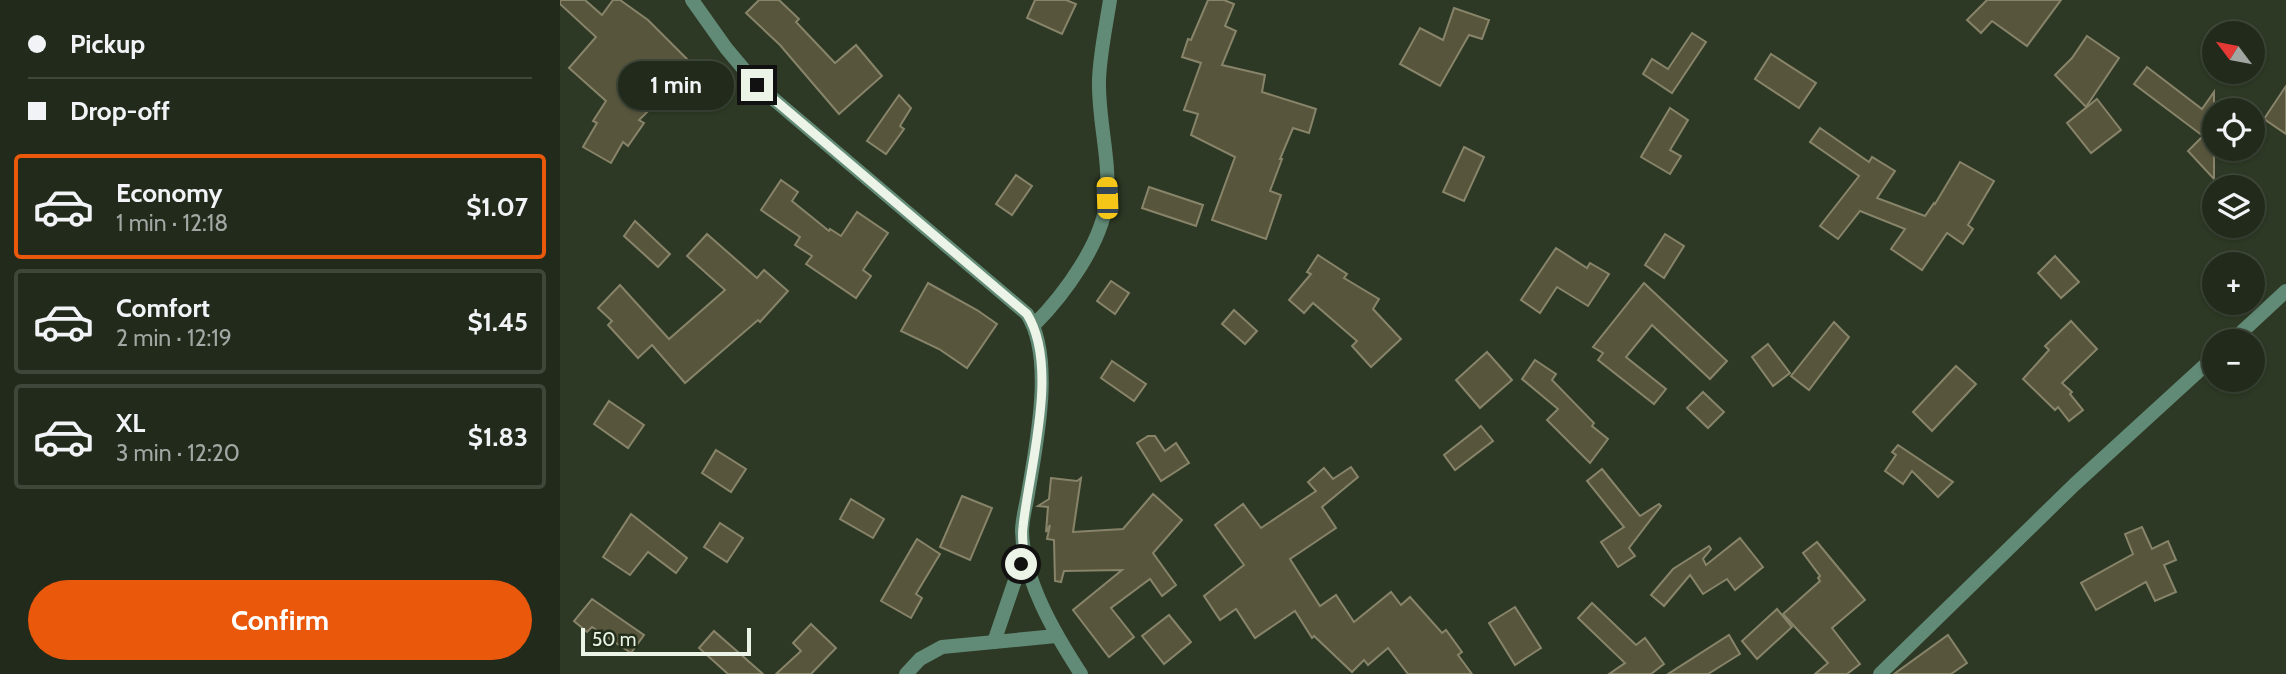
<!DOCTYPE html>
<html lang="en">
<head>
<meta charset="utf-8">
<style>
  body { margin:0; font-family:Cabin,sans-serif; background:#2a3324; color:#f1f3f6; height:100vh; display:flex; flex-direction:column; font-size:26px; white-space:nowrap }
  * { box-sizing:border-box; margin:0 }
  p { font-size:23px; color:#a2a7a3 }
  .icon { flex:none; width:38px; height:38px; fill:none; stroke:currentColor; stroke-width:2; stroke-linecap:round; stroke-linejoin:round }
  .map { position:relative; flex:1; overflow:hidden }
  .panel { display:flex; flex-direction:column; background:#222b1b; width:560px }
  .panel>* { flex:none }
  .top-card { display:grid; align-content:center; height:154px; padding:0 28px; background:#222b1b }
  .needle { width:46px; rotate:302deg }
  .buttons { position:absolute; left:1642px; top:21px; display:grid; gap:14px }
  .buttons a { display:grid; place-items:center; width:63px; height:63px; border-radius:50%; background:#222b1b; box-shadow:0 2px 5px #0004,0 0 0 2px #3f473a; font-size:35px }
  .scale { position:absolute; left:21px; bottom:18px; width:170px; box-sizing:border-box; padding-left:7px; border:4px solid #ecf4e7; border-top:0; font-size:19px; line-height:24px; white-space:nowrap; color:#ecf4e7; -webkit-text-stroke:5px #232e1b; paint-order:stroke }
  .end { position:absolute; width:32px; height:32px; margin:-16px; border:9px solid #ecf4e7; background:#111; box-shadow:0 0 0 4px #111 }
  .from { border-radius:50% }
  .bubble { position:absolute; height:49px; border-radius:24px; background:#222b1b; box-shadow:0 2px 5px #0004,0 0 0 2px #3f473a; font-size:23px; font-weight:800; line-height:49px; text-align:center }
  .car { position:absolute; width:21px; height:42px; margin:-21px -10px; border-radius:9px; box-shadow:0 0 5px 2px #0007; background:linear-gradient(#f5c518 24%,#345 0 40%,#f5c518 0 76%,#345 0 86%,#f5c518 0) }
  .top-card b { display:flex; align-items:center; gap:24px; height:66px; font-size:26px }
  .top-card b+b { border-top:2px solid #3f473a }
  .top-card i { width:18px; height:18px; background:#f1f3f6 }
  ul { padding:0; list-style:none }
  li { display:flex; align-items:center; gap:21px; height:105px; margin:0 14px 10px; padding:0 14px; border:4px solid #3f473a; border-radius:7px }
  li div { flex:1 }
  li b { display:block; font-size:26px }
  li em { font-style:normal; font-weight:800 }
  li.on { border-color:#ea580c }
  li>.icon { width:63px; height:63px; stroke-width:1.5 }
  .button { display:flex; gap:14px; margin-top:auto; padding:14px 28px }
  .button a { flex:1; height:80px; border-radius:42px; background:#ea580c; color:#fff; font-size:28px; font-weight:800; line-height:80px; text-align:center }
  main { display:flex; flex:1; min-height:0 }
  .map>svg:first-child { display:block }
  .building { fill:#58553d; stroke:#87846a; stroke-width:2 }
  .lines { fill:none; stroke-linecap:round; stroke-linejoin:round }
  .minor { stroke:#628b77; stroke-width:14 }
  .route { stroke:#ecf4e7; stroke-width:9 }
</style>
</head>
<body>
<main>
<section class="panel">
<div class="top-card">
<b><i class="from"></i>Pickup</b>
<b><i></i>Drop-off</b>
</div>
<ul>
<li class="on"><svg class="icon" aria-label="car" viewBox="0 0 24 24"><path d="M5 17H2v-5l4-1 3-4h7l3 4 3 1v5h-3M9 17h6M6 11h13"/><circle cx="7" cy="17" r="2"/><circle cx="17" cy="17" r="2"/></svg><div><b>Economy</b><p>1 min · 12:18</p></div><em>$1.07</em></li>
<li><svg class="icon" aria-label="car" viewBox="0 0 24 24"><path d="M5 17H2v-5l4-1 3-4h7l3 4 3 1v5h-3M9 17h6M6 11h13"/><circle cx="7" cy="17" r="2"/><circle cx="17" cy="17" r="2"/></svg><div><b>Comfort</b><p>2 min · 12:19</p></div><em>$1.45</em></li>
<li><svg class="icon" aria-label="car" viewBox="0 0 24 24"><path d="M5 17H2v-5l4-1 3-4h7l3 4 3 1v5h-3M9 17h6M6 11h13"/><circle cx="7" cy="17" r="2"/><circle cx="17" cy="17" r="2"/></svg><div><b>XL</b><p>3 min · 12:20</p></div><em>$1.83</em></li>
</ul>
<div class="button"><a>Confirm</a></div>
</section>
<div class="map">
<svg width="1726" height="674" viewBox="0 0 1726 674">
  <rect width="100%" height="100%" fill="#2d3924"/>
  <g class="building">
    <path d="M 0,0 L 25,0 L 42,15 L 53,0 L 60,0 L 88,20 L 134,66 L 79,120 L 84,123 L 68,146 L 63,142 L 51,163 L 23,147 L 37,123 L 33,121 L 46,101 L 9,68 L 36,37 L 0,4 Z"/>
    <path d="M 199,0 L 219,0 L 239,19 L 236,22 L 275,63 L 296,45 L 322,76 L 279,114 L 220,45 L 186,13 Z"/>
    <path d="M 475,0 L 506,0 L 516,4 L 502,34 L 467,18 Z"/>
    <path d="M 648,0 L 664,0 L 674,4 L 665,26 L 676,31 L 662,65 L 705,75 L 702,92 L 756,109 L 749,133 L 733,128 L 720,159 L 722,159 L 710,191 L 721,195 L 706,239 L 652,220 L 675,157 L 631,135 L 638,114 L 624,110 L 641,63 L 622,57 L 628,39 L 631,40 Z"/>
    <path d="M 1427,0 L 1501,0 L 1467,46 L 1432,21 L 1421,33 L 1407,20 Z"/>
    <path d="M 894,8 L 929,20 L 922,39 L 909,35 L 880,86 L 840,64 L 860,28 L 883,40 Z"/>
    <path d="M 1132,33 L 1146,42 L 1112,93 L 1083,74 L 1092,59 L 1108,69 Z"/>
    <path d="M 1527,36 L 1559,58 L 1526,107 L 1495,75 L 1512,58 Z"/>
    <path d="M 1211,54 L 1256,83 L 1239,108 L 1195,79 Z"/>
    <path d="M 1587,67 L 1642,109 L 1654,92 L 1654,179 L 1628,151 L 1643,136 L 1574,84 Z"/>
    <path d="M 1726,86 L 1726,134 L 1704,119 Z"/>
    <path d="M 339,95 L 351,108 L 340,126 L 344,129 L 326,154 L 307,141 Z"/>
    <path d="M 1537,99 L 1561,130 L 1531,153 L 1507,123 Z"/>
    <path d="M 1110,108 L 1128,120 L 1110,150 L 1121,156 L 1110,174 L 1081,157 Z"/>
    <path d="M 1260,128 L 1309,162 L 1312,157 L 1335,171 L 1317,198 L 1365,216 L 1374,203 L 1375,204 L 1400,162 L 1434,181 L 1408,225 L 1413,229 L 1403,244 L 1387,233 L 1362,270 L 1331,249 L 1345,229 L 1300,211 L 1278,239 L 1260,226 L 1299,176 L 1250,142 Z"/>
    <path d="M 904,147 L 924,157 L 904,201 L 883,192 Z"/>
    <path d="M 456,175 L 472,186 L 452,215 L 436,204 Z"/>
    <path d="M 221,180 L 238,192 L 232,201 L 269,231 L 270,229 L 281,236 L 297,212 L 328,233 L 303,270 L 311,276 L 296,298 L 246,264 L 252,256 L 235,245 L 240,237 L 201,210 Z"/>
    <path d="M 589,187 L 643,205 L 636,226 L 582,208 Z"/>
    <path d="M 75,221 L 110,254 L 98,267 L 64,236 Z"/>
    <path d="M 147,234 L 197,278 L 204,270 L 228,291 L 200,322 L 198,320 L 125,383 L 92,345 L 78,358 L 48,325 L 52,321 L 38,308 L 60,285 L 109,339 L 165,290 L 127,256 Z"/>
    <path d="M 1105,234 L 1124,246 L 1104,278 L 1085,265 Z"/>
    <path d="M 996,248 L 1027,268 L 1030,263 L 1049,274 L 1028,306 L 997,287 L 980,313 L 961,300 Z"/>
    <path d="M 758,255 L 787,274 L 784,278 L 819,299 L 813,309 L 841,339 L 811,367 L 792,346 L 797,341 L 753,303 L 744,313 L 729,300 L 751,274 L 747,272 Z"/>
    <path d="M 1495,256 L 1519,282 L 1501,298 L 1478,273 Z"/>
    <path d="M 551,281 L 569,293 L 555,314 L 537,301 Z"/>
    <path d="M 368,283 L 417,310 L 437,324 L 407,368 L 379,349 L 341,331 Z"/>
    <path d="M 1084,283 L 1167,361 L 1150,379 L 1092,325 L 1066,357 L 1106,389 L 1094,404 L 1038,360 L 1043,353 L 1033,347 Z"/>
    <path d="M 674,310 L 697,331 L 685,344 L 662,324 Z"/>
    <path d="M 1511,321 L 1537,349 L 1502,383 L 1512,392 L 1510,394 L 1523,410 L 1509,421 L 1498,407 L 1495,410 L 1463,379 L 1489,350 L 1485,346 Z"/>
    <path d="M 1274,322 L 1289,337 L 1249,390 L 1231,376 Z"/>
    <path d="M 1208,344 L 1230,373 L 1213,386 L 1192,357 Z"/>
    <path d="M 927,352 L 952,380 L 920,408 L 896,380 Z"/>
    <path d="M 975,360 L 996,374 L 992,380 L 1034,423 L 1032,426 L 1048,439 L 1030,463 L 987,420 L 998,409 L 962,379 Z"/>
    <path d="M 552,361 L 586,384 L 574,401 L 541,378 Z"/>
    <path d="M 1396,366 L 1416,384 L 1372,431 L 1353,412 Z"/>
    <path d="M 1143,392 L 1164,412 L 1148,428 L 1127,408 Z"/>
    <path d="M 49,401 L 84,425 L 68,448 L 34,424 Z"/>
    <path d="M 921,426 L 933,441 L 895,470 L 884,455 Z"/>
    <path d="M 588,436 L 595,436 L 605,451 L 616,443 L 629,463 L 601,481 L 577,443 Z"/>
    <path d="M 1338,445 L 1393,482 L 1378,497 L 1352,471 L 1343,484 L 1325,471 L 1336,455 L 1332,452 Z"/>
    <path d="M 156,450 L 186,469 L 171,492 L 142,473 Z"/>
    <path d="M 791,467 L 798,477 L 762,507 L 776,528 L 730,559 L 760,606 L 776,595 L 794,622 L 831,592 L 841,605 L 850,597 L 882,633 L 886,630 L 902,652 L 898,655 L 912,674 L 848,674 L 828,648 L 808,665 L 804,660 L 792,672 L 754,636 L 752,638 L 735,611 L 695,638 L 676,609 L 660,620 L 644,596 L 684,565 L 655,525 L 683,504 L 701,528 L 756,491 L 748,482 L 764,468 L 773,479 Z"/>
    <path d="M 1042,469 L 1080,516 L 1099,504 L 1101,506 L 1069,548 L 1075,556 L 1058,567 L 1041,542 L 1064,527 L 1027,481 Z"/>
    <path d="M 491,478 L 517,481 L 521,478 L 513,532 L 563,529 L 593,494 L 622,520 L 593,553 L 616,585 L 602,596 L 590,579 L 551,608 L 574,637 L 549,657 L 513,610 L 562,570 L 504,571 L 501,582 L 495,581 L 494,540 L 487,539 L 490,525 L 486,532 L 488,507 L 478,506 L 489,499 Z"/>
    <path d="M 402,496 L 432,508 L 410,560 L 380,547 Z"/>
    <path d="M 291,499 L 324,519 L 313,538 L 280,519 Z"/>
    <path d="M 71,514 L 127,558 L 116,573 L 88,552 L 70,575 L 43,557 Z"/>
    <path d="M 160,523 L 183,538 L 167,562 L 144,547 Z"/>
    <path d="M 1582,527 L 1592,549 L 1608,541 L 1616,560 L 1604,565 L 1616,592 L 1595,601 L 1586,582 L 1536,610 L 1521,583 L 1573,554 L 1565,534 Z"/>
    <path d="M 1180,538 L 1203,567 L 1175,590 L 1167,579 L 1143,594 L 1130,575 L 1104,606 L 1091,595 L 1113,569 L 1149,546 L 1151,549 L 1143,559 L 1146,565 Z"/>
    <path d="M 357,539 L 380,554 L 356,594 L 362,598 L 351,618 L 321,601 Z"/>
    <path d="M 1257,542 L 1305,600 L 1272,628 L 1300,664 L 1287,674 L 1255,674 L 1268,663 L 1223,614 L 1260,581 L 1258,578 L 1260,576 L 1243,553 Z"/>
    <path d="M 32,599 L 84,635 L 71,653 L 32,627 L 27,632 L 14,621 Z"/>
    <path d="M 1032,603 L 1076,645 L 1085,638 L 1104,664 L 1091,674 L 1049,674 L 1065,663 L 1018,618 Z"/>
    <path d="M 955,607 L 981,648 L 955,665 L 929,623 Z"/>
    <path d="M 1217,609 L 1232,627 L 1197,659 L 1182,641 Z"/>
    <path d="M 609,615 L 631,642 L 604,664 L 582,636 Z"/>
    <path d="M 251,624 L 276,648 L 251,674 L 216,674 L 241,651 L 233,643 Z"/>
    <path d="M 154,631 L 203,674 L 168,674 L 139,648 Z"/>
    <path d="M 1169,635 L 1180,654 L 1148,674 L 1108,674 Z"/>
    <path d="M 1388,635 L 1407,663 L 1391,674 L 1334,674 Z"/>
  </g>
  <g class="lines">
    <g class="minor">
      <path d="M 132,0 L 166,48 L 197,85 L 467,314 C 495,358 476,445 468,494 C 466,506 462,519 462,531 C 463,580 495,634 521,674"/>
      <path d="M 474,325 C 504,295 544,241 547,197 C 550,158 538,119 539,80 C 540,53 546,26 550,0"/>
      <path d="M 1672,341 L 1726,291"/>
      <path d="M 434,642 L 465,551"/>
      <path d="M 346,674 L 360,659 L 382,647 L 496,636"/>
      <path d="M 1320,674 L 1515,484 L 1654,357"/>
    </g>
  </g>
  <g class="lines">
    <path class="route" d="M 197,85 L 467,314 C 500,367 469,468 463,527 C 461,542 466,548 461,564"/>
  </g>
</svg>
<div class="buttons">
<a><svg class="needle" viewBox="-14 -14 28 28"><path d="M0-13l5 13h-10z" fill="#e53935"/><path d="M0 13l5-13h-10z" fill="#a2a7a3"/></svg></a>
<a><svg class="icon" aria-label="locate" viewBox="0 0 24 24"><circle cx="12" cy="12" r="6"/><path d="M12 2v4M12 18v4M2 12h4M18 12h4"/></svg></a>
<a><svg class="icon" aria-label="layers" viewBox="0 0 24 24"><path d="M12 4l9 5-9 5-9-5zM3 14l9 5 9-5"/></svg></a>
<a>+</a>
<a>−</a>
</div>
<div class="scale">50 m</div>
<i class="end from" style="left:461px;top:564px"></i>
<i class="end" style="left:197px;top:85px"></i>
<div class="bubble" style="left:58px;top:61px;width:116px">1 min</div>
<i class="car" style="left:547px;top:198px;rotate:358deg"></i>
</div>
</main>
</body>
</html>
